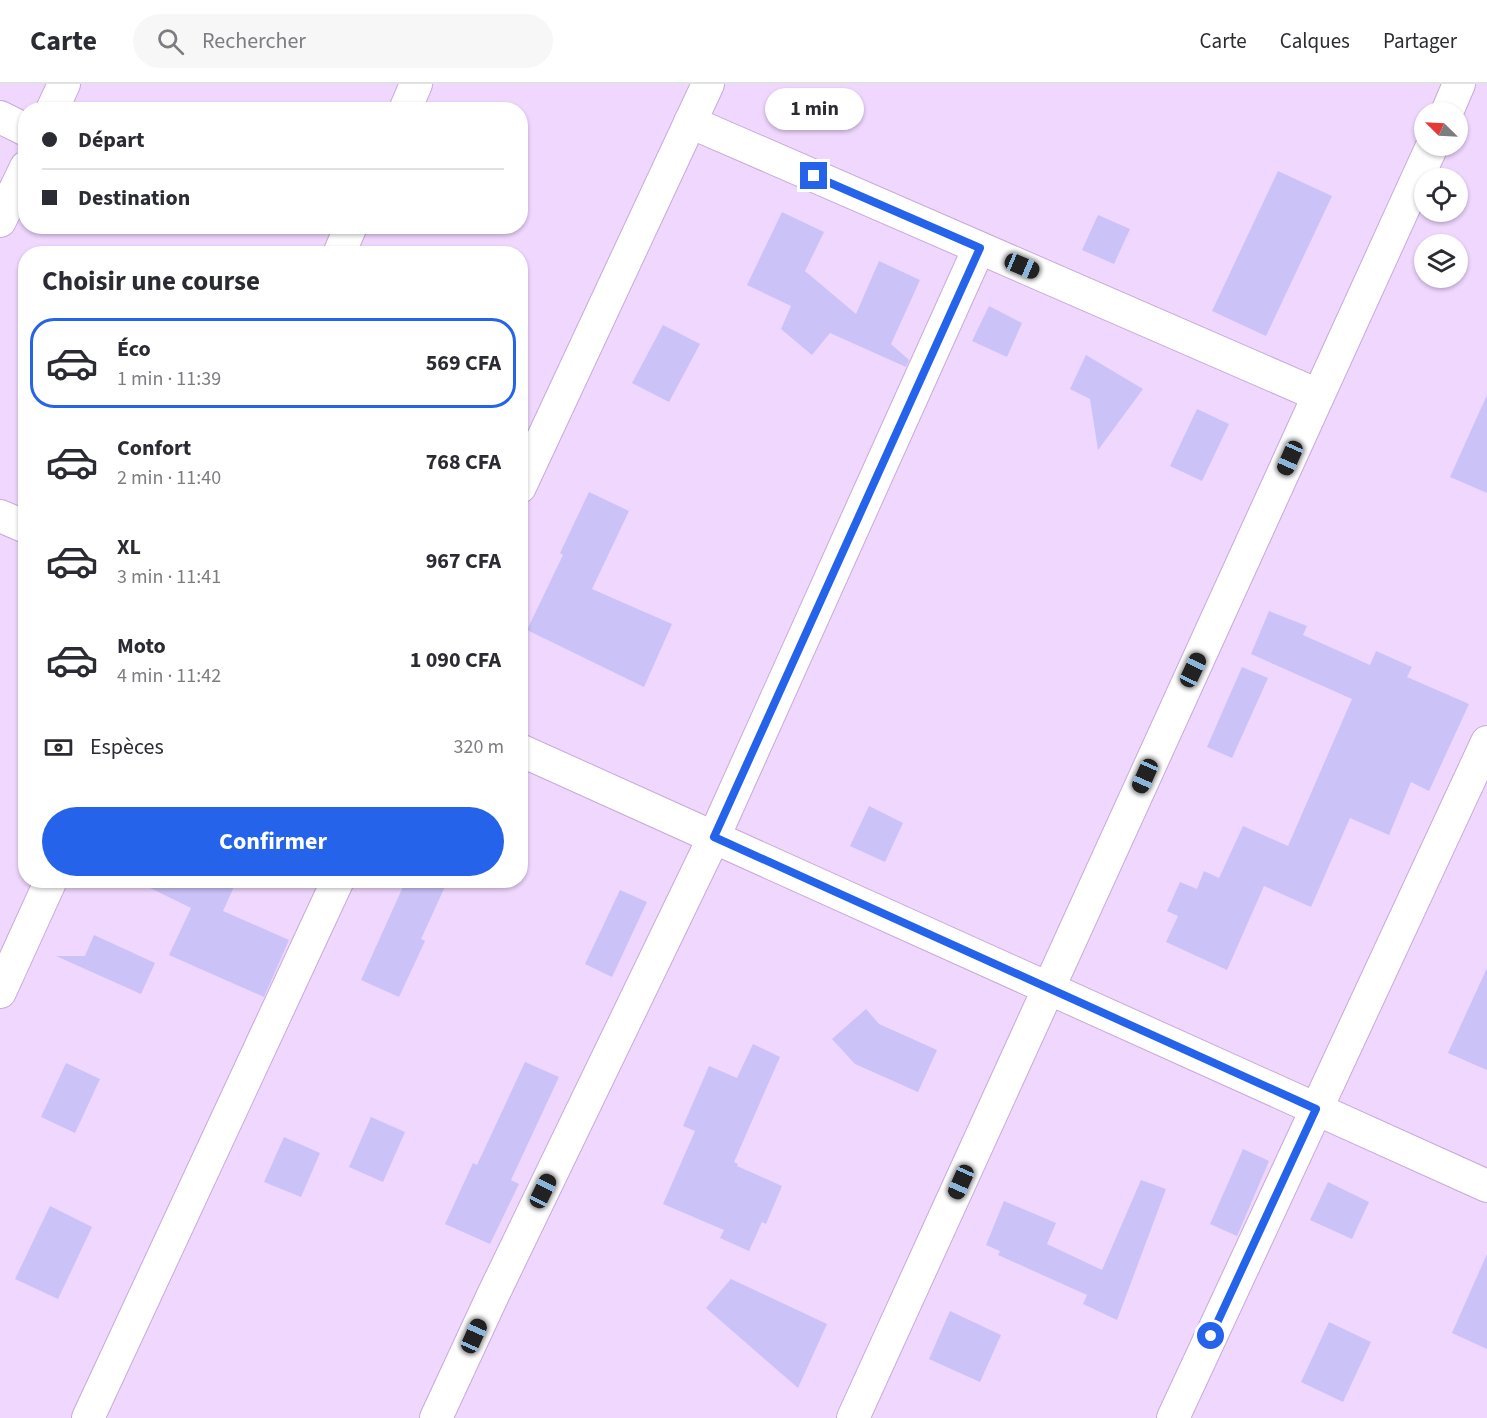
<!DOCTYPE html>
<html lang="fr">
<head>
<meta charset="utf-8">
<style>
  body { margin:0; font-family:"Source Sans 3",sans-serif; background:#f7f7f7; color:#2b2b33; height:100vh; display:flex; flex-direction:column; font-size:22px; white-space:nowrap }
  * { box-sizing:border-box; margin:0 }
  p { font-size:20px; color:#7c7c81 }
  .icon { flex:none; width:33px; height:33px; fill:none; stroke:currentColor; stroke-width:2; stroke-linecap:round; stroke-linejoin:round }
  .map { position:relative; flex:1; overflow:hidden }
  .side { position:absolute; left:18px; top:162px; width:510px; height:642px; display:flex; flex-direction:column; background:#fff; border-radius:24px; box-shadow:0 2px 4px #0004 }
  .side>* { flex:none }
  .top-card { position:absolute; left:18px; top:18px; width:510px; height:132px; border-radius:24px; box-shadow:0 2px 4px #0004; display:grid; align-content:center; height:132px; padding:0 24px; background:#fff }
  .needle { width:39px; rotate:294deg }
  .buttons { position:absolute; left:1414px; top:18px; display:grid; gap:12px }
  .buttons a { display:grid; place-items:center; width:54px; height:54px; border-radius:50%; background:#fff; box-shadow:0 2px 4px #0004; font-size:30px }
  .end { position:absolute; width:27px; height:27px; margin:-14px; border:8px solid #2563eb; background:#fff; box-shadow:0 0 0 3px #fff }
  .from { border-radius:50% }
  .bubble { position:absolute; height:42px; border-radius:21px; background:#fff; box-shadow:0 2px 4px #0004; font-size:20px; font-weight:700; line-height:42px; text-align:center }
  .car { position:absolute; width:18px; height:36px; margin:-18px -9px; border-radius:8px; box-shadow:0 0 4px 2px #0007; background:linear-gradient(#222 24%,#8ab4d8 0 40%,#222 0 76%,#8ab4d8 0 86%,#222 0) }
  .top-card b { display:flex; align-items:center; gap:21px; height:57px; font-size:22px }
  .top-card b+b { border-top:2px solid #e1e1e2 }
  .top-card i { width:15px; height:15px; background:#2b2b33 }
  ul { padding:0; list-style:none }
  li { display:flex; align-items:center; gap:18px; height:90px; margin:0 12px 9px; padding:0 12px; border:3px solid transparent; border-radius:24px }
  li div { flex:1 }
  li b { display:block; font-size:22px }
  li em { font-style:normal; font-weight:700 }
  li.on { border-color:#2563eb }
  li>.icon { width:54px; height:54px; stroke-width:1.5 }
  h2 { padding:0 24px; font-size:27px; line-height:72px }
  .pay { display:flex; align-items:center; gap:15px; height:66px; padding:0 24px; font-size:22px }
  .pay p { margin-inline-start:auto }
  .action { display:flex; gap:12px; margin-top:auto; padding:12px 24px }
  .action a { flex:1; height:69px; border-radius:36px; background:#2563eb; color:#fff; font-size:24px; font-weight:700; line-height:69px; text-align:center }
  header { display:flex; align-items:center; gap:36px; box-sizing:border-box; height:84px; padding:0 30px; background:#fff; border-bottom:2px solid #e1e1e2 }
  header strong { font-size:28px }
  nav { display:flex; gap:33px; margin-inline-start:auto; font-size:21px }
  .search { width:420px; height:54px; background:#f7f7f7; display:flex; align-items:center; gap:15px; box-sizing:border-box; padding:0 21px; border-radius:33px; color:#7c7c81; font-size:22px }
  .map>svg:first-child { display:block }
  .building { fill:#cbc2f8 }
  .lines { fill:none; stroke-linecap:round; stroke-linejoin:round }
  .minor-casing { stroke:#c7aad9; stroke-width:34 }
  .minor { stroke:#fff; stroke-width:32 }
  .route { stroke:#2563eb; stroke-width:8 }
</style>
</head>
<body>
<header>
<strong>Carte</strong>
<div class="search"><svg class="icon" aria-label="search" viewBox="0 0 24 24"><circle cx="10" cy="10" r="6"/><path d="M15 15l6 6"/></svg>Rechercher</div>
<nav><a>Carte</a><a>Calques</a><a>Partager</a></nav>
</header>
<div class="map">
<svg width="1487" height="1334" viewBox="0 0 1487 1334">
  <rect width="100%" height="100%" fill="#efd7fe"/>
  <g class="building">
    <path d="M 1278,87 L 1332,112 L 1266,252 L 1212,227 Z"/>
    <path d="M 782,128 L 824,148 L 805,187 L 856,230 L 879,177 L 920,196 L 891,260 L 909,276 L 906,283 L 830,249 L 812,271 L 781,245 L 791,222 L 747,201 Z"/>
    <path d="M 1098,131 L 1130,145 L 1114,180 L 1082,166 Z"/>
    <path d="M 989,222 L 1022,239 L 1007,273 L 972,257 Z"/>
    <path d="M 663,241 L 700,260 L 669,318 L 632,299 Z"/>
    <path d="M 1086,271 L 1143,305 L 1098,366 L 1090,315 L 1070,305 Z"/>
    <path d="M 1487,311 L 1487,409 L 1450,393 Z"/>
    <path d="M 1197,325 L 1229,340 L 1202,397 L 1170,382 Z"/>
    <path d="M 589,408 L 629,427 L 592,505 L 672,540 L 644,603 L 527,546 L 563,471 L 560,469 Z"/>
    <path d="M 1269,527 L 1307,542 L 1303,551 L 1370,581 L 1376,567 L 1412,583 L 1407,593 L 1469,620 L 1429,707 L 1411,698 L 1389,751 L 1350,734 L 1311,823 L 1264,802 L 1227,886 L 1166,858 L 1178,832 L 1167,827 L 1180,798 L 1197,805 L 1204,787 L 1219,794 L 1243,742 L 1288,762 L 1352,615 L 1251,570 Z"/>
    <path d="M 1242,583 L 1268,594 L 1232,674 L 1207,663 Z"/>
    <path d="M 869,722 L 903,739 L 885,778 L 850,762 Z"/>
    <path d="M 134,796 L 237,796 L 223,827 L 289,856 L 264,913 L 169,871 L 191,824 Z"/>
    <path d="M 406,796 L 448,796 L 421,855 L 425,857 L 399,913 L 361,896 Z"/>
    <path d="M 620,806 L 647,818 L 612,893 L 585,880 Z"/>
    <path d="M 94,851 L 155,879 L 141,910 L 56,872 L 85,872 Z"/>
    <path d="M 1487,884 L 1487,986 L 1448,969 Z"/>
    <path d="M 866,925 L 879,940 L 937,966 L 918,1008 L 855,980 L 832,955 Z"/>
    <path d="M 753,960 L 780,973 L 734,1078 L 738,1080 L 737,1082 L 782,1102 L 766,1140 L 762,1138 L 749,1167 L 720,1154 L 724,1146 L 663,1120 L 695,1047 L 683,1042 L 709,982 L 737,994 Z"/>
    <path d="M 525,978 L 559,993 L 511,1096 L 519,1100 L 490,1160 L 445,1140 L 473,1079 L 477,1081 Z"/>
    <path d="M 66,979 L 100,995 L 75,1049 L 41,1033 Z"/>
    <path d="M 371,1033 L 405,1048 L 383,1098 L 349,1083 Z"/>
    <path d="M 284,1053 L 320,1069 L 301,1113 L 264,1098 Z"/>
    <path d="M 1243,1065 L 1269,1077 L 1237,1152 L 1210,1140 Z"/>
    <path d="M 1141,1096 L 1166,1105 L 1117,1236 L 1083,1220 L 1087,1211 L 998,1171 L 1000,1167 L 986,1161 L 1004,1117 L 1056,1139 L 1047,1160 L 1102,1186 Z"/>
    <path d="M 1328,1098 L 1369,1118 L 1352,1155 L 1310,1136 Z"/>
    <path d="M 50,1122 L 92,1143 L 58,1215 L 15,1195 Z"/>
    <path d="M 1487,1170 L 1487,1265 L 1452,1249 Z"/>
    <path d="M 731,1195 L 827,1240 L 798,1304 L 706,1224 Z"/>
    <path d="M 950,1227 L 1001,1251 L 980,1298 L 929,1275 Z"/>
    <path d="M 1329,1238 L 1371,1258 L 1343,1318 L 1301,1298 Z"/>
  </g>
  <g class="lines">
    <g class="minor-casing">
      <g id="minor">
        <path d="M 52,26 L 64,0"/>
        <path d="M 405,26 L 416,0"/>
        <path d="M 1447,28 L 1459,0"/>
        <path d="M 0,33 L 26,46"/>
        <path d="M 690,38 L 1318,311"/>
        <path d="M 0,137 L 26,83"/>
        <path d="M 339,170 L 351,142"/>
        <path d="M 520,403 L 708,0"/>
        <path d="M 0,432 L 26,443"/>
        <path d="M 520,666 L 1487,1102"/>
        <path d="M 0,908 L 51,796"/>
        <path d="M 88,1334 L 338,796"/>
        <path d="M 436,1334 L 493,1211 L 714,753 L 979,164"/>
        <path d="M 853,1334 L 1432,62"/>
        <path d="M 1173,1334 L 1487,658"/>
      </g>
    </g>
    <use href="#minor" class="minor"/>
  </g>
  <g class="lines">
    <path class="route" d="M 814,92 L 980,164 L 714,753 L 1316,1025 L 1211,1252"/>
  </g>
</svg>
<div class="buttons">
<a><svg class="needle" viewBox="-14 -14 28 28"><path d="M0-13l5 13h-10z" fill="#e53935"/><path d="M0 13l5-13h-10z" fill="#7c7c81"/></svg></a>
<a><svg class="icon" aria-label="locate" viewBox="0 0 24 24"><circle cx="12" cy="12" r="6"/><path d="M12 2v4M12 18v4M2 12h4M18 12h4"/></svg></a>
<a><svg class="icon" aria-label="layers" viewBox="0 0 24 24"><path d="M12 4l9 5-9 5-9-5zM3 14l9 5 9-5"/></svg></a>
</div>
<i class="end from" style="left:1211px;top:1252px"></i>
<i class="end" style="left:814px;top:92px"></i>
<div class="bubble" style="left:765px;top:4px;width:99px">1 min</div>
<i class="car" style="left:1022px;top:182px;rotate:113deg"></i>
<i class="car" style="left:1290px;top:374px;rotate:204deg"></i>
<i class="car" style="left:1193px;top:586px;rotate:25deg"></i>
<i class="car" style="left:1145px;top:692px;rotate:204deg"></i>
<i class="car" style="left:961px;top:1098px;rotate:204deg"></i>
<i class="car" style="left:543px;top:1107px;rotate:26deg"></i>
<i class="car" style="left:474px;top:1252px;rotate:24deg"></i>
<div class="top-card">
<b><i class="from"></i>Départ</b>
<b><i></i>Destination</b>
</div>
<section class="side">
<h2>Choisir une course</h2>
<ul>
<li class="on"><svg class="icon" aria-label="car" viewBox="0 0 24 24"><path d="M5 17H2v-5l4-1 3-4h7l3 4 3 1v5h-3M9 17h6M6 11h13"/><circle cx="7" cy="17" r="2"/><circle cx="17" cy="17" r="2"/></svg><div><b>Éco</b><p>1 min · 11:39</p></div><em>569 CFA</em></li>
<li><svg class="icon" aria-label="car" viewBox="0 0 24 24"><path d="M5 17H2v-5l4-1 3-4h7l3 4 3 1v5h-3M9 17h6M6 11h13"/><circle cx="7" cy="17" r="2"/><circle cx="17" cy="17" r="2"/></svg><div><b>Confort</b><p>2 min · 11:40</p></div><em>768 CFA</em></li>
<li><svg class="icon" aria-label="car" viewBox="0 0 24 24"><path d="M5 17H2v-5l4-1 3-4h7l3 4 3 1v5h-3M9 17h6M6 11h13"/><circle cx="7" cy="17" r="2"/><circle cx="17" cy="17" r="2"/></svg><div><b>XL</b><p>3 min · 11:41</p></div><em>967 CFA</em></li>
<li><svg class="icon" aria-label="car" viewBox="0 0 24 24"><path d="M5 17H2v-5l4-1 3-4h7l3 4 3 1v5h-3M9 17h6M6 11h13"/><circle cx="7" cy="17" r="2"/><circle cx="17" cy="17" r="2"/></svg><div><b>Moto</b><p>4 min · 11:42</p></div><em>1 090 CFA</em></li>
</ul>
<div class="pay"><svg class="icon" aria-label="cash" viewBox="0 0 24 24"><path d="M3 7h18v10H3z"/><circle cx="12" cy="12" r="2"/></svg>Espèces<p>320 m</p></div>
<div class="action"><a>Confirmer</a></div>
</section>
</div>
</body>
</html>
